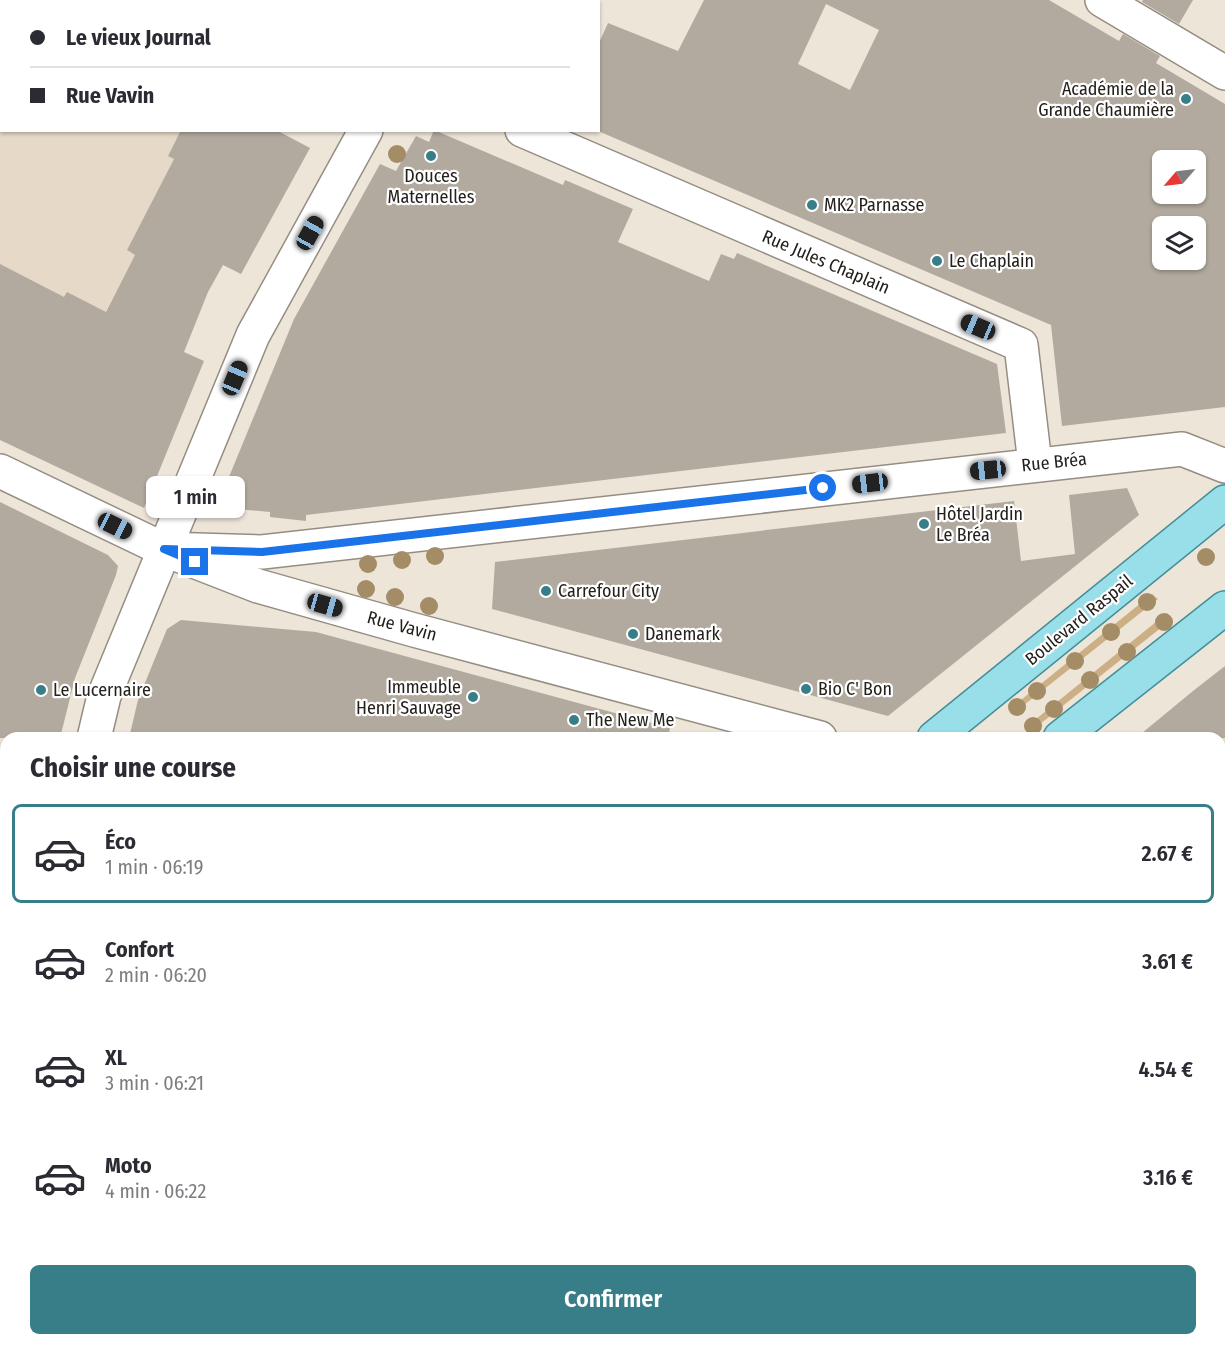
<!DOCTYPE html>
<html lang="fr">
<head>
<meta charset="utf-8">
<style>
  body { margin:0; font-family:"Fira Sans Condensed",sans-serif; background:#f2f2f3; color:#2b2b33; height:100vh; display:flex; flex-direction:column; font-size:22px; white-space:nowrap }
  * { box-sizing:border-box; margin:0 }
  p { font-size:20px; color:#7c7c81 }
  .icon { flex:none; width:33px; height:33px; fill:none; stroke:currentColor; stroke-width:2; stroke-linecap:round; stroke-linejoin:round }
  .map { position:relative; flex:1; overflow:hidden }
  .side { position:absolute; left:0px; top:732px; width:1226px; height:614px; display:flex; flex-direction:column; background:#fff; border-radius:18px 18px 0 0; box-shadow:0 2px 4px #0004 }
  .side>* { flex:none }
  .hud { position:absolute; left:0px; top:0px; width:600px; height:132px; box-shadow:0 2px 4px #0004; display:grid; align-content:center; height:132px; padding:0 30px; background:#fff }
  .needle { width:39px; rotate:242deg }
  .fabs { position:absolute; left:1152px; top:150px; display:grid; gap:12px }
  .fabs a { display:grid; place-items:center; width:54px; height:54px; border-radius:9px; background:#fff; box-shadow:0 2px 4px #0004; font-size:30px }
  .end { position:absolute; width:27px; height:27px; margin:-14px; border:8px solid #1a73e8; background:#fff; box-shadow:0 0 0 3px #fff }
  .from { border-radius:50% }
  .bubble { position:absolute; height:42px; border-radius:9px; background:#fff; box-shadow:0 2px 4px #0004; font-size:20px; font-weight:600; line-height:42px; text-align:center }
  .car { position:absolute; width:18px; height:36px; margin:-18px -9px; border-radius:8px; box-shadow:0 0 4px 2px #0007; background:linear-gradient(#222 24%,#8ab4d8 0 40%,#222 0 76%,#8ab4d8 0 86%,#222 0) }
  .hud b { display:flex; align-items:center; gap:21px; height:57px; font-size:22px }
  .hud b+b { border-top:2px solid #e1e1e2 }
  .hud i { width:15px; height:15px; background:#2b2b33 }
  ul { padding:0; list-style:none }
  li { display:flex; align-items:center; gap:18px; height:99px; margin:0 12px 9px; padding:0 18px; border:3px solid transparent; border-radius:9px }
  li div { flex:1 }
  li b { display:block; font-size:22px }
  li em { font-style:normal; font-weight:600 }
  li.on { border-color:#377e89 }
  li>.icon { width:54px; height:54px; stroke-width:1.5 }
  h2 { padding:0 30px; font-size:27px; line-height:72px }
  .action { display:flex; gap:12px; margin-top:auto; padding:12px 30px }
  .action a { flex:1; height:69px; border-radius:9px; background:#377e89; color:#fff; font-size:24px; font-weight:600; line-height:69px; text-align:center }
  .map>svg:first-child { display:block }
  .built { fill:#e7d9c8 }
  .green { fill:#ccaf84 }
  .building { fill:#b2aa9f; fill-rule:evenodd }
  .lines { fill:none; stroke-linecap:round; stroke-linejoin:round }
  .minor-casing { stroke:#958d82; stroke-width:36 }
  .major-casing { stroke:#448e98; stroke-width:36 }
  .minor { stroke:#fff; stroke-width:33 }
  .major { stroke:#99dfe9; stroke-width:33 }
  .tree { fill:#a38c66 }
  .route { stroke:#1a73e8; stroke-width:8 }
  .poi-dot { fill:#377e89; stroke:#fff; stroke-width:2 }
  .labels { text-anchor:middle; stroke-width:4.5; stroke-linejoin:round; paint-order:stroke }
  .poi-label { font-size:18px; fill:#24211d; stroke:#fff; text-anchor:start }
  .street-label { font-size:18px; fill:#24211d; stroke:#fff }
</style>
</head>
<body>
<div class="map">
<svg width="1225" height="1345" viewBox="0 0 1225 1345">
  <rect width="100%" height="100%" fill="#eee5d9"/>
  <path class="built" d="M 0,0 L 259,0 L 2,2 L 2,130 L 181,131 L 168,155 L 174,159 L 127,250 L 135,255 L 77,367 L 0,330 Z"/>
  <g class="green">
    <path d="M 1152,594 L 1158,599 L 1024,705 L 1021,700 Z"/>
    <path d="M 1167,613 L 1172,619 L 1040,724 L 1036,719 Z"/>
    <path d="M 6,1292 L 6,1340 L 9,1340 L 7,1345 L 0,1345 C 0,1330 0,1303 6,1292 Z"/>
  </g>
  <g class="building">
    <path d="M 704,0 L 1049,0 L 1119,41 L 1123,34 L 1160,56 L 1156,63 L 1225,104 L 1225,407 L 1062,426 L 1051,325 L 598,131 L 598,45 L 608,23 L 678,51 ZM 826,4 L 879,30 L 850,90 L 798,64 ZM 1162,160 L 1196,160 L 1196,194 L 1162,194 ZM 1162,226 L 1196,226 L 1196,260 L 1162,260 Z"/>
    <path d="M 1143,0 L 1193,0 L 1179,24 L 1142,2 Z"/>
    <path d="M 181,130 L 276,130 L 310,148 L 241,274 L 223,265 L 208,292 L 184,352 L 204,361 L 144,508 L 0,440 L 0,264 L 64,297 L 67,292 L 106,312 L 135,255 L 127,250 L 174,159 L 168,156 Z"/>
    <path d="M 434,130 L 563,185 L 565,180 L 633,209 L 618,242 L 709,281 L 721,254 L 734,259 L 737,253 L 997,364 L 1006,433 L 306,515 L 306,521 L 270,517 L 270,512 L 236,509 L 224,489 L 294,319 L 380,164 L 396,171 L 416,136 L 429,142 Z"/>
    <path d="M 1127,488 L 1139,515 L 888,716 L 492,609 L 495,562 L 1014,501 L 1021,561 L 1075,554 L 1069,495 Z"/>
    <path d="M 0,502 L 108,555 L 118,566 L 116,575 L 75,678 L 60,738 L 0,738 Z"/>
    <path d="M 181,620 L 316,632 L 670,728 L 668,738 L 129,738 L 138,700 L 167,629 Z"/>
    <path d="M 1225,666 L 1225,738 L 1136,738 L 1193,691 Z"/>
  </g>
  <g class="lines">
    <g class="minor-casing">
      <g id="minor">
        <path d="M 1102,0 L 1225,73"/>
        <path d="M 434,2 L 435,0"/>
        <path d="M 522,130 L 1021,345 L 1035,464"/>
        <path d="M 0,471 L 163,549 L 258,586 L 414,630 L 820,738"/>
        <path d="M 163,549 L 262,552 L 1182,449 L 1225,466"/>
        <path d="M 94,738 L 104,696 L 253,335 L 366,130"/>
        <path d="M 1220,843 L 1225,845"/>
        <path d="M 0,1150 L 6,1123"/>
        <path d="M 0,1253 L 6,1254"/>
        <path d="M 1220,1308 L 1225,1277"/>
        <path d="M 493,1340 L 527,1345"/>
        <path d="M 1213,1345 L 1214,1340"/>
      </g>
    </g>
    <g class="major-casing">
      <g id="major">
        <path d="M 934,738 L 1225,502"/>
        <path d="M 1060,738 L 1225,608"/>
        <path d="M 172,1345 L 179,1340"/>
        <path d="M 314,1345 L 321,1340"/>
      </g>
    </g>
    <use href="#minor" class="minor"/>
    <use href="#major" class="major"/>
  </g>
  <g class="tree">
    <circle cx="397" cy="154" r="9"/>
    <circle cx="435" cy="556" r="9"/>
    <circle cx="1206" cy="557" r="9"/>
    <circle cx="402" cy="560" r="9"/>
    <circle cx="368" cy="564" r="9"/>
    <circle cx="366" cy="589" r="9"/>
    <circle cx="395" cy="597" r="9"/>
    <circle cx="1147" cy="602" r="9"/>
    <circle cx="429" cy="606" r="9"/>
    <circle cx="1164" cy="622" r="9"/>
    <circle cx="1111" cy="632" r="9"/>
    <circle cx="1127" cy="652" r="9"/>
    <circle cx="1075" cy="661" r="9"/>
    <circle cx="1090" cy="680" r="9"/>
    <circle cx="1037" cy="691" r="9"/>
    <circle cx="1017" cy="707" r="9"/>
    <circle cx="1054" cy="709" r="9"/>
    <circle cx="1033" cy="726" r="9"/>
  </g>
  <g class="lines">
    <path class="route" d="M 195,562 L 164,549 L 262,552 L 823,488"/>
  </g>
  <g class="poi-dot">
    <circle cx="1186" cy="99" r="6"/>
    <circle cx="431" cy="156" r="6"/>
    <circle cx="812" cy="205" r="6"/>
    <circle cx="937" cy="261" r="6"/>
    <circle cx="924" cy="524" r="6"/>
    <circle cx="546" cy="591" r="6"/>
    <circle cx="633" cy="634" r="6"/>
    <circle cx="806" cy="689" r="6"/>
    <circle cx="41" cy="690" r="6"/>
    <circle cx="473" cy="697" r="6"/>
    <circle cx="574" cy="720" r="6"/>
  </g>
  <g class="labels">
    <g class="poi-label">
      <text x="1174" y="95" text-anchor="end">Académie de la<tspan x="1174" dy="21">Grande Chaumière</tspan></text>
      <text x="431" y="182" text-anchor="middle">Douces<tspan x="431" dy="21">Maternelles</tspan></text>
      <text x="824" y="211">MK2 Parnasse</text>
      <text x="949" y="267">Le Chaplain</text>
      <text x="936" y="520">Hôtel Jardin<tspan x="936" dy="21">Le Bréa</tspan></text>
      <text x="558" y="597">Carrefour City</text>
      <text x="645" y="640">Danemark</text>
      <text x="461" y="693" text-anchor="end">Immeuble<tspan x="461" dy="21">Henri Sauvage</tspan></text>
      <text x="818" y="695">Bio C' Bon</text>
      <text x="53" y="696">Le Lucernaire</text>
      <text x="586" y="726">The New Me</text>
    </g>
    <g class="street-label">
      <text transform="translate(826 262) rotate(23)" y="6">Rue Jules Chaplain</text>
      <text transform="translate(1054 462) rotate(-6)" y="6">Rue Bréa</text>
      <text transform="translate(1079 620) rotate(-39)" y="6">Boulevard Raspail</text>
      <text transform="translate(402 626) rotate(15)" y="6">Rue Vavin</text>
    </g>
  </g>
</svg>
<div class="fabs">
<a><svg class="needle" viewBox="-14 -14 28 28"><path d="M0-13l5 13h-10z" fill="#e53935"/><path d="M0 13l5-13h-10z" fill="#7c7c81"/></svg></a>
<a><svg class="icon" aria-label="layers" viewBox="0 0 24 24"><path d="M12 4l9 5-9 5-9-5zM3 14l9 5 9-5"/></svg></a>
</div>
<i class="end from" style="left:823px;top:488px"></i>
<i class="end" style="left:195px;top:562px"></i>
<div class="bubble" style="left:146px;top:476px;width:99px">1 min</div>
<i class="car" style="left:310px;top:233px;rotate:29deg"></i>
<i class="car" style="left:978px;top:327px;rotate:293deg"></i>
<i class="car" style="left:235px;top:378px;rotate:23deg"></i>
<i class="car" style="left:988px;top:470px;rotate:264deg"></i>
<i class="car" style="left:870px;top:483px;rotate:263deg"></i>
<i class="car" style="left:115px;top:526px;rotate:116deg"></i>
<i class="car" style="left:325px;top:605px;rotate:106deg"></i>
<div class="hud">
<b><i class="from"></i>Le vieux Journal</b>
<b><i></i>Rue Vavin</b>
</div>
<section class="side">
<h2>Choisir une course</h2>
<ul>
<li class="on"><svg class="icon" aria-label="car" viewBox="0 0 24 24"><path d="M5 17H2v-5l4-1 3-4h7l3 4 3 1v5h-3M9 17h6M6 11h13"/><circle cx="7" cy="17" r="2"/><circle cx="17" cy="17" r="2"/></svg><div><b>Éco</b><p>1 min · 06:19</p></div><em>2.67 €</em></li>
<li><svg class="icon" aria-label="car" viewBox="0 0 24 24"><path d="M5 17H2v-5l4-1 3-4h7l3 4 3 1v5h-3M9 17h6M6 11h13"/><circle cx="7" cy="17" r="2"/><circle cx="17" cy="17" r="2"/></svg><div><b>Confort</b><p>2 min · 06:20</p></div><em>3.61 €</em></li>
<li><svg class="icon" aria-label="car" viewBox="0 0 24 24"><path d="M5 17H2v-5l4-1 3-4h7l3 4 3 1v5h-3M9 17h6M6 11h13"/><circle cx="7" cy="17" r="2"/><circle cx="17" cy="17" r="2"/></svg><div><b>XL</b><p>3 min · 06:21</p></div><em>4.54 €</em></li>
<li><svg class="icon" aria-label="car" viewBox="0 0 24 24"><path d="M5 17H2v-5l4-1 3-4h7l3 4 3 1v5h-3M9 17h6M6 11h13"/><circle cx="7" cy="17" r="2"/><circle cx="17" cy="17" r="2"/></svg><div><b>Moto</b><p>4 min · 06:22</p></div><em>3.16 €</em></li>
</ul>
<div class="action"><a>Confirmer</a></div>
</section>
</div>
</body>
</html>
